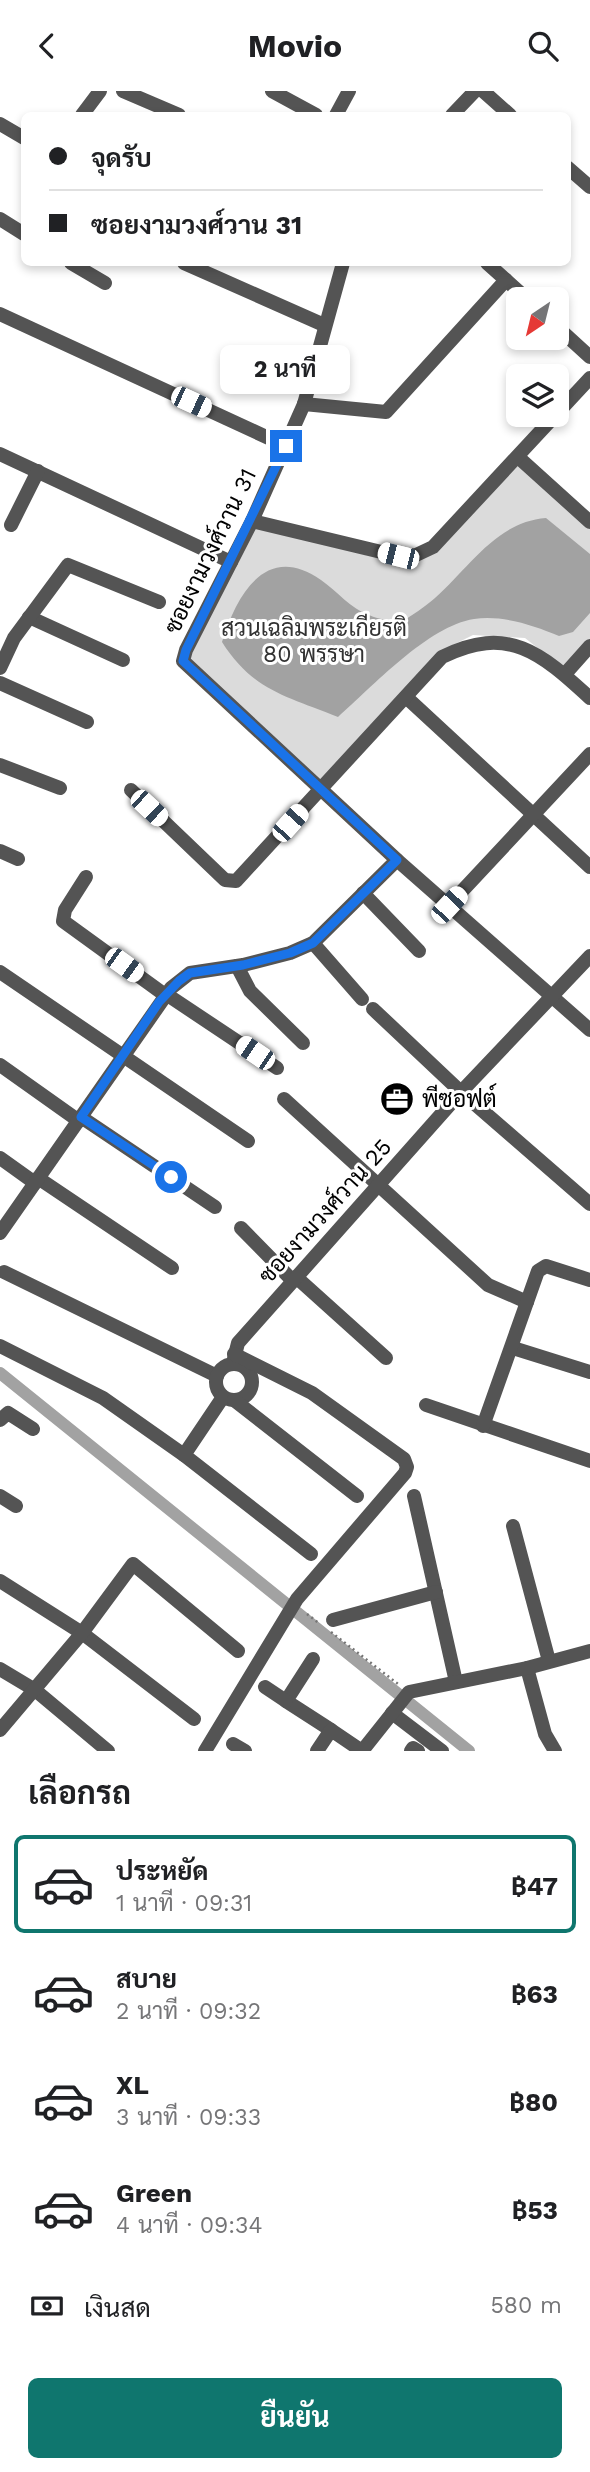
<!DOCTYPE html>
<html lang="th">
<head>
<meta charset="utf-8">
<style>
  body { margin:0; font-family:"Work Sans",Sarabun,sans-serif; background:#f2f2f2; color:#202124; height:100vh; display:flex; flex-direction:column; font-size:26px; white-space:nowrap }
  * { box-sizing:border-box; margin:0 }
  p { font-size:23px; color:#757577 }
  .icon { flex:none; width:38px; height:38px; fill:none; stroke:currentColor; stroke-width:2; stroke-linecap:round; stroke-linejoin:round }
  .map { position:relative; height:1660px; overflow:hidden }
  .side { display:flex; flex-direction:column; background:#fff; flex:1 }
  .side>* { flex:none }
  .banner { position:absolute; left:21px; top:21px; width:550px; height:154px; border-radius:10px; box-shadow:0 4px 10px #0003; display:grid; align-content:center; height:154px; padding:0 28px; background:#fff }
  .needle { width:46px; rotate:215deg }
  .fabs { position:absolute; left:506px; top:196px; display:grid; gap:14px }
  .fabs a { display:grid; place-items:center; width:63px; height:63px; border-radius:10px; background:#fff; box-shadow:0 4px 10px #0003; font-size:35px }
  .end { position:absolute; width:32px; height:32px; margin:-16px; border:9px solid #1a73e8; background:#fff; box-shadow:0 0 0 4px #fff }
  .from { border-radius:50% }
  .bubble { position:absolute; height:49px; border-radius:10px; background:#fff; box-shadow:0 4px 10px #0003; font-size:23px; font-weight:700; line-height:49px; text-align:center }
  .car { position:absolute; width:21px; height:42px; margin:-21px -10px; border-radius:9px; box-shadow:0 0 5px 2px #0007; background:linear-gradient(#fff 24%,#345 0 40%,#fff 0 76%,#345 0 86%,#fff 0) }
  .banner b { display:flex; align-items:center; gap:24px; height:66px; font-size:26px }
  .banner b+b { border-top:2px solid #e0e0e0 }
  .banner i { width:18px; height:18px; background:#202124 }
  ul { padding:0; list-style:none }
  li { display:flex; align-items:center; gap:21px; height:98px; margin:0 14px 10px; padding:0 14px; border:4px solid transparent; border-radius:10px }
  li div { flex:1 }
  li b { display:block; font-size:26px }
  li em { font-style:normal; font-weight:700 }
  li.active { border-color:#0f766e }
  li>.icon { width:63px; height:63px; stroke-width:1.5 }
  h2 { padding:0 28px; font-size:32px; line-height:84px }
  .pay { display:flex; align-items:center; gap:18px; height:77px; padding:0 28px; font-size:26px }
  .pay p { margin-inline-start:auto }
  .button { display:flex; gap:14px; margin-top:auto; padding:14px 28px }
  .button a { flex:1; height:80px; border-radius:10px; background:#0f766e; color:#fff; font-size:28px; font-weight:700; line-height:80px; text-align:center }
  header { display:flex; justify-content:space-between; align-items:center; height:91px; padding:0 28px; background:#fff; font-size:32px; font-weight:700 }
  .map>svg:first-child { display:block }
  .green { fill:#dbdbdb }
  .water { fill:#a2a2a2 }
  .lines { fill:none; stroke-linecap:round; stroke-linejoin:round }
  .canal { stroke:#a2a2a2; stroke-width:12 }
  .path { stroke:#767676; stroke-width:2.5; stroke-dasharray:2 3.5; stroke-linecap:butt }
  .minor { stroke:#545454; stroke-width:14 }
  .route { stroke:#1a73e8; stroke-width:9 }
  .labels { text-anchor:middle; stroke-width:6; stroke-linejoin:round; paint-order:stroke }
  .street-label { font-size:23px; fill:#000; stroke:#fff }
  .park-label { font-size:23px; fill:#323232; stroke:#fff }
  .poi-label { font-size:23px; fill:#000; stroke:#fff; text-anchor:start }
</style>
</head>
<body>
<header><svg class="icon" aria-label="back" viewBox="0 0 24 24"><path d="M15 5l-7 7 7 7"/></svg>Movio<svg class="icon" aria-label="search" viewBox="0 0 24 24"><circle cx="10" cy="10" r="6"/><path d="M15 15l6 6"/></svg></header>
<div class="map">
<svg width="590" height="1660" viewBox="0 0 590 1660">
  <rect width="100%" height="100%" fill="#fff"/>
  <path class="green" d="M 518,370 L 590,436 L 590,559 L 569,582 L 525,547 L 473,544 L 439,561 L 322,691 L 185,568 L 254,434 L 416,469 Z"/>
  <path class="water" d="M 546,427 L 590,463 L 590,522 L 573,541 L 559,545 C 533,534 503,524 474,528 C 428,535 372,596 338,626 C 287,605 253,600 222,551 C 237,502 267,451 321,489 C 337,500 351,518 369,524 C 378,528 390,530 400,532 C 412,524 425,516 435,507 C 470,476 496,431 546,427 Z"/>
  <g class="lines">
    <path class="canal" d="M 0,1282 L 469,1660"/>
    <g class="path">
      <path d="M 307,1523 L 320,1533"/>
      <path d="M 331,1541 L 398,1593"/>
    </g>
    <g class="minor">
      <path d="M 123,0 L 179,24"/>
      <path d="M 272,0 L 316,24"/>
      <path d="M 483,0 L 510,24"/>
      <path d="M 82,24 L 100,0"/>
      <path d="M 336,24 L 349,0"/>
      <path d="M 452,24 L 475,0"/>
      <path d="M 0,33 L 24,47"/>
      <path d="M 567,76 L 590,96"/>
      <path d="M 0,128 L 24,143"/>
      <path d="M 71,172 L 105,192"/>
      <path d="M 184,172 L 324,234"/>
      <path d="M 343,172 L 304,313 L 252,430 L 186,559 L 183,570 L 397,769 L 590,939"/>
      <path d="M 487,172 L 527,208"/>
      <path d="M 0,223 L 286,355"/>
      <path d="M 556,235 L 590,266"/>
      <path d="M 304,313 L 386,321 L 506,189"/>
      <path d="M 0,363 L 231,471"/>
      <path d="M 518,366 L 590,431"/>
      <path d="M 252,430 L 398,465 L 416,464 L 433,456 L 590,287"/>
      <path d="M 11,434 L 38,380"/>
      <path d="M 29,526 L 123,569"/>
      <path d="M 0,577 L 14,547 L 68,474 L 159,511"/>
      <path d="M 565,583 L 590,555"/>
      <path d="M 0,592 L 87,631"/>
      <path d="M 406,606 L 590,776"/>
      <path d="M 0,674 L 60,697"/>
      <path d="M 131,699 L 225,789 L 236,790 L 442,566 C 508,533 541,562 590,607"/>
      <path d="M 0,760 L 18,768"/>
      <path d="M 86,786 L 65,819 L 63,830 L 165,904"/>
      <path d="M 363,802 L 419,860"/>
      <path d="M 449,814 L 590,663"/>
      <path d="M 313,852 L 362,908"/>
      <path d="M 237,875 L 250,900 L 303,952"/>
      <path d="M 0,881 L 248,1050"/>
      <path d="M 166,903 L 277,977"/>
      <path d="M 373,918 L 461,1001 L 590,1113"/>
      <path d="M 0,974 L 79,1030"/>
      <path d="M 284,1008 L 488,1194 L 527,1211"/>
      <path d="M 81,1026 L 215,1116"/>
      <path d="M 0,1067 L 35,1092"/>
      <path d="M 38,1087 L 172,1177"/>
      <path d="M 241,1137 L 293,1190"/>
      <path d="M 0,1142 L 171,897 L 190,882 L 243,874 L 290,862 L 313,852 L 397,769"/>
      <path d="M 4,1181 L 217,1285"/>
      <path d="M 296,1186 L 386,1267"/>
      <path d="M 0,1255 L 103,1307 L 184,1364"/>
      <path d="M 513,1257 L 590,1281"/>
      <path d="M 233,1272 L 238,1252 L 461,1001 L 590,865"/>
      <circle cx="234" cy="1291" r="18"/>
      <path d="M 223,1306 L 184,1364 L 311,1463"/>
      <path d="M 234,1309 L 357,1405"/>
      <path d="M 426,1314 L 590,1370"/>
      <path d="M 0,1329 L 8,1322 L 33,1338"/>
      <path d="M 483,1335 L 538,1180 L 546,1175 L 590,1189"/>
      <path d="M 0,1405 L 16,1415"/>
      <path d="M 414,1405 L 456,1591"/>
      <path d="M 513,1435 L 549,1570"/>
      <path d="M 0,1490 L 82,1542 L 194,1628"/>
      <path d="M 333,1529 L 436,1501"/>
      <path d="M 313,1568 L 286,1610 L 331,1639"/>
      <path d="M 527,1577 L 545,1643 L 555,1660"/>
      <path d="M 0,1578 L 35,1599 L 108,1660"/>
      <path d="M 265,1596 L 286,1610"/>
      <path d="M 392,1622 L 442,1660"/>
      <path d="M 0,1639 L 82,1542 L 133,1473 L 238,1560"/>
      <path d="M 233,1653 L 245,1660"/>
      <path d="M 205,1660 L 297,1508 L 405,1382 L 407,1376 L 404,1368 L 312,1302 L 234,1263"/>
      <path d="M 317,1660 L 331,1639 L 362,1660 L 409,1601 L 527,1577 L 590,1560"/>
      <path d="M 411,1660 L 413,1657 L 418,1660"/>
    </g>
  </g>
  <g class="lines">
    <path class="route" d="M 171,1086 L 81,1026 L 159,911 L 179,890 L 190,882 L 243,874 L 290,862 L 313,852 L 397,769 L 183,570 L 186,559 L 286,355"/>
  </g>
  <defs>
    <g id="office-disc" transform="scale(1.75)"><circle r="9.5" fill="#000" stroke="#fff"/><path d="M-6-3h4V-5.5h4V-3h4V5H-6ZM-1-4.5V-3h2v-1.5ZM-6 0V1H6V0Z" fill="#fff"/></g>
  </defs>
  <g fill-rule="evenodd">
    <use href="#office-disc" x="397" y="1008"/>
  </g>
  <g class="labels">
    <g class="street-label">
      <text transform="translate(210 460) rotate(-64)" y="8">ซอยงามวงศ์วาน 31</text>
      <text transform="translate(325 1120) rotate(-48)" y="8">ซอยงามวงศ์วาน 25</text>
    </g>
    <g class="park-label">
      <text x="314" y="545">สวนเฉลิมพระเกียรติ<tspan x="314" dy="26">80 พรรษา</tspan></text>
    </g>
    <g class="poi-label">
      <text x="422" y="1016">พีซอฟต์</text>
    </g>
  </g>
</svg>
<div class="fabs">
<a><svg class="needle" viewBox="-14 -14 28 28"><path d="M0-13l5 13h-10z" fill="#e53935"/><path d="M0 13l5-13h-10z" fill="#757577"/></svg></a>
<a><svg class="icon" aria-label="layers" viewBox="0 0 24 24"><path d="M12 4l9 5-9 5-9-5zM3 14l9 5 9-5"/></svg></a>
</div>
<i class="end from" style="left:171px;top:1086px"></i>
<i class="end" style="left:286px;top:355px"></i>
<div class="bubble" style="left:220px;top:254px;width:130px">2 นาที</div>
<i class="car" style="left:191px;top:311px;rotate:115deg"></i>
<i class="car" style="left:398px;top:465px;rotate:284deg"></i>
<i class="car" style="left:149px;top:717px;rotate:133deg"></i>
<i class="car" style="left:290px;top:732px;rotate:42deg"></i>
<i class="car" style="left:449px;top:814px;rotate:43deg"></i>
<i class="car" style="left:124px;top:874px;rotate:126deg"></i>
<i class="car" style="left:255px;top:962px;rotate:304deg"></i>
<div class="banner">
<b><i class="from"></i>จุดรับ</b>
<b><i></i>ซอยงามวงศ์วาน 31</b>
</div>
</div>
<section class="side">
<h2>เลือกรถ</h2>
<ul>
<li class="active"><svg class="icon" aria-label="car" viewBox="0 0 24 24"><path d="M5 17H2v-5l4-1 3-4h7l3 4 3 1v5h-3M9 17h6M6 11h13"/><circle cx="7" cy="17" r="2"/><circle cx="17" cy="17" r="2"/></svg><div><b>ประหยัด</b><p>1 นาที · 09:31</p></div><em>฿47</em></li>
<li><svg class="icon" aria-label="car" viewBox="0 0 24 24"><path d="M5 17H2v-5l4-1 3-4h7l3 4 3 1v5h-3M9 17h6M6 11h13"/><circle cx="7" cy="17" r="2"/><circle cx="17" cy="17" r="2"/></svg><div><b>สบาย</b><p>2 นาที · 09:32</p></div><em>฿63</em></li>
<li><svg class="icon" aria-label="car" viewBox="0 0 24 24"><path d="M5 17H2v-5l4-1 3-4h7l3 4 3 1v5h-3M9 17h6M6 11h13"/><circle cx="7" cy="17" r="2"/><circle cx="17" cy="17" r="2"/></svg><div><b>XL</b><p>3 นาที · 09:33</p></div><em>฿80</em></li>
<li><svg class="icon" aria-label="car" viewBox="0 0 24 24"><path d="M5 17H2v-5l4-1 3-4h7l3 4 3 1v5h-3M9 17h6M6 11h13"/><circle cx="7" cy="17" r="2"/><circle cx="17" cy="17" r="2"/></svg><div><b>Green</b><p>4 นาที · 09:34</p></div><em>฿53</em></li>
</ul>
<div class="pay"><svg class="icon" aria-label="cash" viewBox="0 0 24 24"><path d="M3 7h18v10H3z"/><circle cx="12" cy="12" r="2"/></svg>เงินสด<p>580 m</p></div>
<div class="button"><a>ยืนยัน</a></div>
</section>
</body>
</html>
